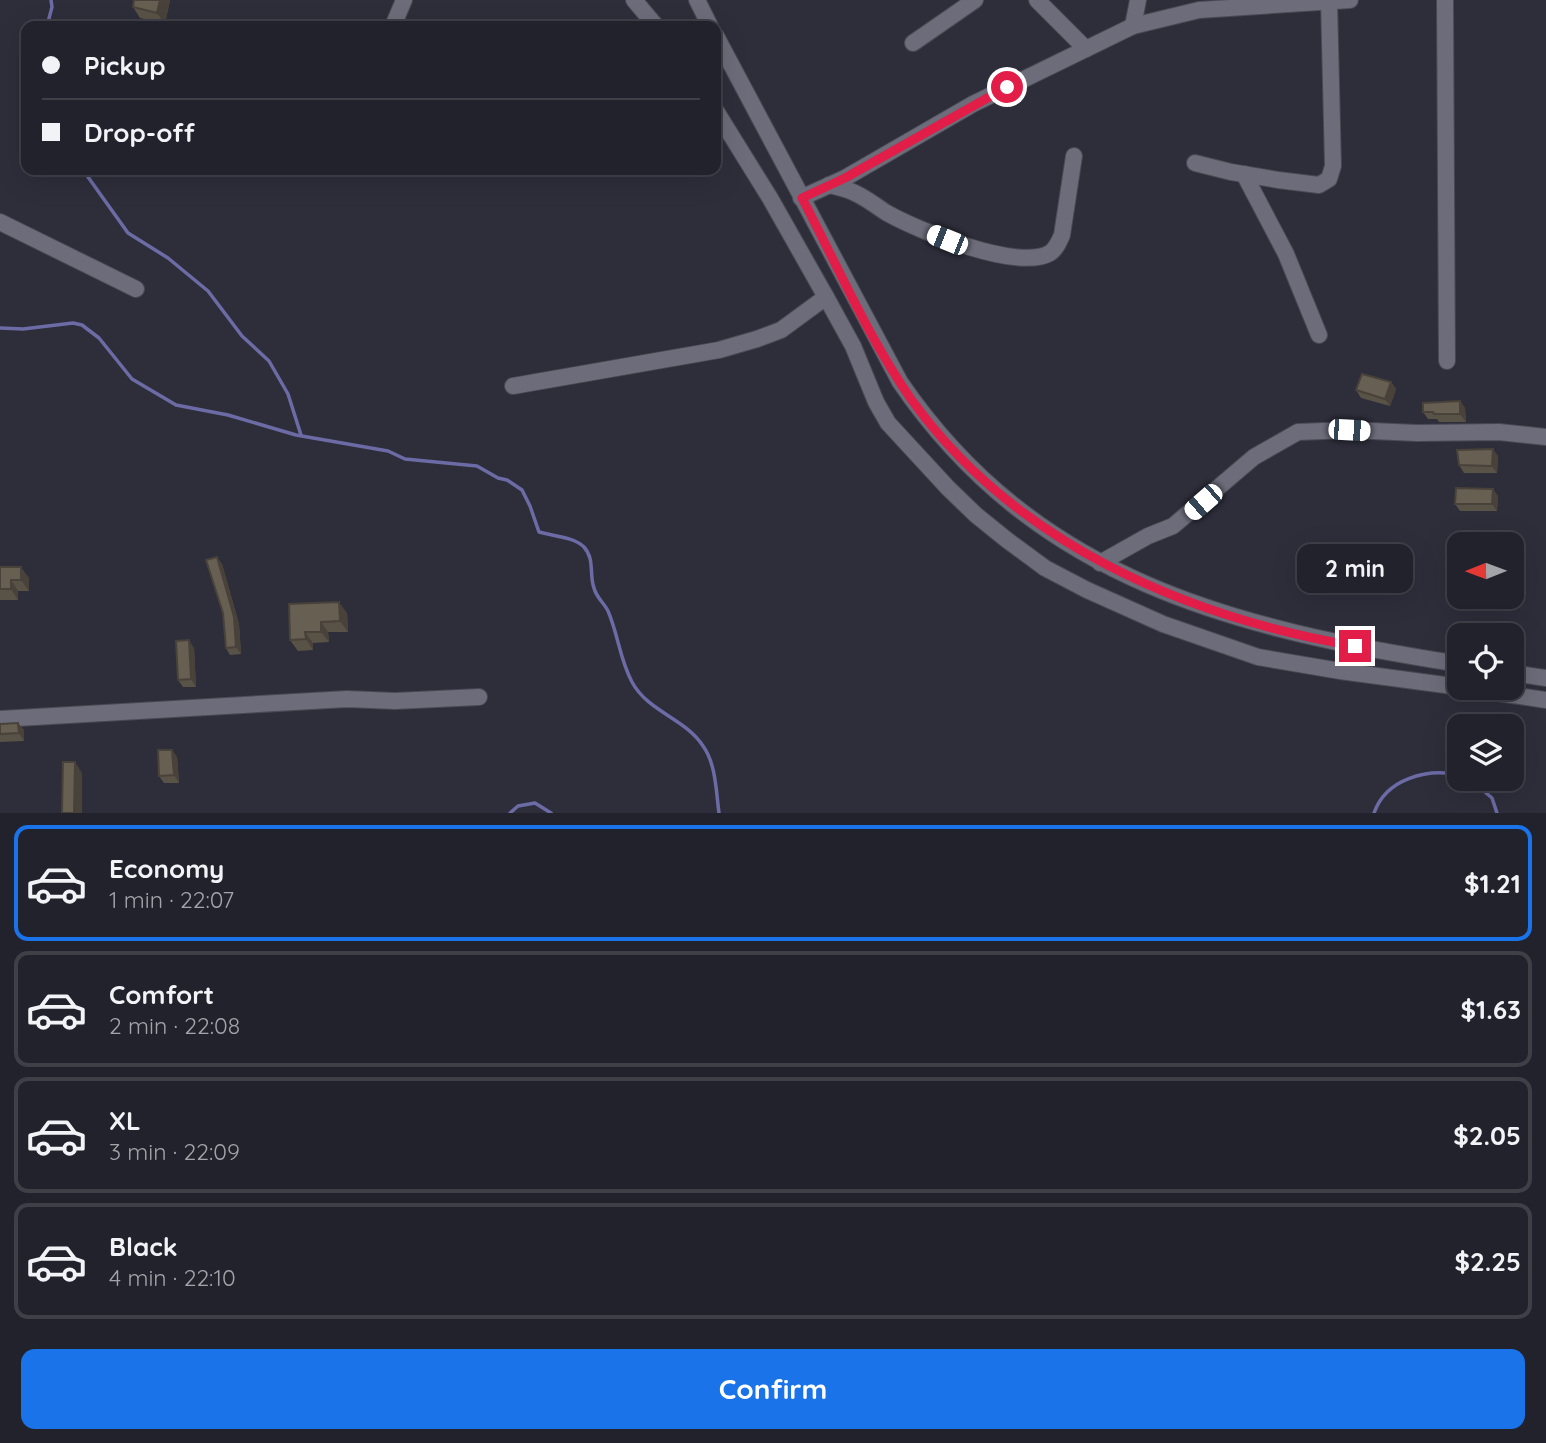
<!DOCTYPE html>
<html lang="en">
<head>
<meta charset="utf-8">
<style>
  body { margin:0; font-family:Quicksand,sans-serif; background:#2e2f38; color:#f1f3f6; height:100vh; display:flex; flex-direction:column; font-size:26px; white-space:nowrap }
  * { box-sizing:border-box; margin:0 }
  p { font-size:23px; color:#a2a4a9 }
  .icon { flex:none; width:38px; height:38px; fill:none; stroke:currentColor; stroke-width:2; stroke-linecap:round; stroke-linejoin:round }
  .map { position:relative; height:813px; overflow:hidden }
  .panel { display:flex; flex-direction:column; background:#22222c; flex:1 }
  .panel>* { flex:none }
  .hud { position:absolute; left:21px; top:21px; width:700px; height:154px; border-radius:14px; box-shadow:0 7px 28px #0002,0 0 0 2px #3f3f48; display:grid; align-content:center; height:154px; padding:0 21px; background:#22222c }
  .needle { width:46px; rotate:269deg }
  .fabs { position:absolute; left:1447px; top:532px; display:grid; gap:14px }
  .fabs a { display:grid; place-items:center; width:77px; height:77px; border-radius:14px; background:#22222c; box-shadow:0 7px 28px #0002,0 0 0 2px #3f3f48; font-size:35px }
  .end { position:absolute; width:32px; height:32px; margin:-16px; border:9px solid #e11d48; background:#fff; box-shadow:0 0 0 4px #fff }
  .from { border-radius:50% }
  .bubble { position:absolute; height:49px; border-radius:14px; background:#22222c; box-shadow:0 7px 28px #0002,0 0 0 2px #3f3f48; font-size:23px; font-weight:800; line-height:49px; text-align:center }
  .car { position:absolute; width:21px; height:42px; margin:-21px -10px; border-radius:9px; box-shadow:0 0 5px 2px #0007; background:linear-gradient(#fff 24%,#345 0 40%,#fff 0 76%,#345 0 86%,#fff 0) }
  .hud b { display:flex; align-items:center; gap:24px; height:66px; font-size:26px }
  .hud b+b { border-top:2px solid #3f3f48 }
  .hud i { width:18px; height:18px; background:#f1f3f6 }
  ul { padding:12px 0 0; list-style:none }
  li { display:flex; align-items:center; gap:21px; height:116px; margin:0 14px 10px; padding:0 7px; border:4px solid #3f3f48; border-radius:14px }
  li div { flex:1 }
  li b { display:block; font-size:26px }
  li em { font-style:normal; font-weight:800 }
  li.on { border-color:#1a73e8 }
  li>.icon { width:63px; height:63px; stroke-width:1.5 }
  .button { display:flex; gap:14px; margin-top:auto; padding:14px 21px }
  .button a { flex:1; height:80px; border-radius:14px; background:#1a73e8; color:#fff; font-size:28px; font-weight:800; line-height:80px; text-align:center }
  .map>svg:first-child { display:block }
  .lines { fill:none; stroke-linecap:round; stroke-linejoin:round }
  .stream { stroke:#6c6ba5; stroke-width:3.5 }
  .minor-casing { stroke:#494953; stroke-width:18 }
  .minor { stroke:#6c6c7a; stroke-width:16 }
  .wall { fill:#595247 }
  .shaded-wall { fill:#49423a }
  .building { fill:#685f53; stroke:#49423a; stroke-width:2 }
  .route { stroke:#e11d48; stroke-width:9 }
</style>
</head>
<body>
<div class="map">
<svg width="1546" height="813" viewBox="0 0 1546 813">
  <rect width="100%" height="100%" fill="#2d2e3a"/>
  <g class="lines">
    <g class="stream">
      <path d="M 47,26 L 52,7 L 51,0"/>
      <path d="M 83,170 L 128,233 L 168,258 L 208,291 L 242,336 L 269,361 L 288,394 L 301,435"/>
      <path d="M 0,328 L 23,329 L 73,323 L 82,325 L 99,338 L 132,379 L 176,405 L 228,415 L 296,435 L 388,451 L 405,459 L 477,466 L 498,478 L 507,480 L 522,490 L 530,506 L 539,532 C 553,536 574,537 584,547 C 595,559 589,575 594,588 C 596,597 604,603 608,611 C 618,634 620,660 632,682 C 648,712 685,718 703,746 C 716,764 716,791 719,813"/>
      <path d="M 1470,779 L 1492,798 L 1497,813"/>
      <path d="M 510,813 L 518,806 L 535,803 L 551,813"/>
      <path d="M 1374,813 C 1386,779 1426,768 1460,775"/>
    </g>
    <g class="minor-casing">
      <g id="minor">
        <path d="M 634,0 L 656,26"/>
        <path d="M 697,0 L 710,26"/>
        <path d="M 1037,0 L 1086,49"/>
        <path d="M 1445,0 L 1447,361"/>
        <path d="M 393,26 L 404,0"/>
        <path d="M 1133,26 L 1138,0"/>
        <path d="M 716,36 L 900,382 C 1036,581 1236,629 1460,664"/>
        <path d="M 913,43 L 975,0"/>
        <path d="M 716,111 L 770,198 L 826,297 L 853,346 L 876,402 L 888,423 L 948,488 L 976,515 L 1007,540 L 1045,568 L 1087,590 L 1163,624 L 1258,657 L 1340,671 L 1460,687"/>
        <path d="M 1195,163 L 1231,172 L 1278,180 L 1319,185 L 1329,179 L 1333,166 L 1329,1"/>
        <path d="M 1244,174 L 1286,254 L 1319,335"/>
        <path d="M 829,185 C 838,187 847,189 855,193 C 866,198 876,206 887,213 C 917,230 1018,272 1050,253 C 1056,249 1059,242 1062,235 L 1074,156"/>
        <path d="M 801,198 L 845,178 L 973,104 L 1133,26 L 1199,10 L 1350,0"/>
        <path d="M 0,222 L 136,289"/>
        <path d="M 513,386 L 719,350 L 757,339 L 781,330 L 826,297"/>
        <path d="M 1100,563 L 1148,536 L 1173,526 L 1254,457 L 1298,432 L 1349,430 L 1417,433 L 1499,432 L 1546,437"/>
        <path d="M 1512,673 L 1546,678"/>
        <path d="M 1465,688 L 1546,700"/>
        <path d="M 0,719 L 347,699 L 395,701 L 479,697"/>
      </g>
    </g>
    <use href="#minor" class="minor"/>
  </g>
  <g class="wall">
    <path d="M 170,0 L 165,24 L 140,18 L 133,7 Z"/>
    <path d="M 1391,382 L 1396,389 L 1390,406 L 1361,398 L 1356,390 Z"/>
    <path d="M 1460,401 L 1465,408 L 1466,422 L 1439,422 L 1437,419 L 1428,419 L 1423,412 Z"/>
    <path d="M 1498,456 L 1497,473 L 1464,473 L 1459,465 Z"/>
    <path d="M 1498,496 L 1497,511 L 1460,511 L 1455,504 Z"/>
    <path d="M 222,564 L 239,624 L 241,654 L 230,655 L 226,648 Z"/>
    <path d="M 0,567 L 29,578 L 29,591 L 18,591 L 18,600 L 0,600 Z"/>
    <path d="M 289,604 L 347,613 L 348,632 L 328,632 L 329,642 L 313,643 L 313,650 L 298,651 L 290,640 Z"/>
    <path d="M 194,648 L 196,687 L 183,687 L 178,680 Z"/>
    <path d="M 18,723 L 24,730 L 24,741 L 0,742 L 0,724 Z"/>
    <path d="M 172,750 L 177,757 L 179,783 L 164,783 L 159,776 Z"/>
  </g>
  <g class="shaded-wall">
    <path d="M 160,0 L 170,0 L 165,24 L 157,13 Z"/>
    <path d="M 1391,382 L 1396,389 L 1390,406 L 1385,399 Z"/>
    <path d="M 1460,401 L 1465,408 L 1466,422 L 1460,414 Z"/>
    <path d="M 1493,449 L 1498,456 L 1497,473 L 1492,466 Z"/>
    <path d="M 1493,489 L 1498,496 L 1497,511 L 1492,504 Z"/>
    <path d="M 217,557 L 222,564 L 239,624 L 241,654 L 236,647 Z"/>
    <path d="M 21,567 L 29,578 L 29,591 L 21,580 Z"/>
    <path d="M 11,580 L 18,591 L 18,600 L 11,589 Z"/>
    <path d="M 339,602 L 347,613 L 348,632 L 340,621 Z"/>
    <path d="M 321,622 L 328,632 L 329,642 L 321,632 Z"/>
    <path d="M 305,632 L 313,643 L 313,650 L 306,639 Z"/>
    <path d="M 189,640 L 194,648 L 196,687 L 191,679 Z"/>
    <path d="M 18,723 L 24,730 L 24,741 L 19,733 Z"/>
    <path d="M 172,750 L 177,757 L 179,783 L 174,775 Z"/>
    <path d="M 75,762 L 82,773 L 82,813 L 74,813 Z"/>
  </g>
  <g class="building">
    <path d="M 134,0 L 160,0 L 157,13 L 133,7 Z"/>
    <path d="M 1362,374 L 1391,382 L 1385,399 L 1356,390 Z"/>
    <path d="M 1460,401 L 1460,414 L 1434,414 L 1433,412 L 1423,412 L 1423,403 Z"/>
    <path d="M 1493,449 L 1492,466 L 1459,465 L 1457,450 Z"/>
    <path d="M 1456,488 L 1493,489 L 1492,504 L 1455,504 Z"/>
    <path d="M 217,557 L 234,617 L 236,647 L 226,648 L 223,613 L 206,560 Z"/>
    <path d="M 0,567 L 21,567 L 21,580 L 11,580 L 11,589 L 0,589 Z"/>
    <path d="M 339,602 L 340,621 L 321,622 L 321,632 L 305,632 L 306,639 L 290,640 L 289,604 Z"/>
    <path d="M 189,640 L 191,679 L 178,680 L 176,641 Z"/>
    <path d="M 18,723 L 19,733 L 0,734 L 0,724 Z"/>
    <path d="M 158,750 L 172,750 L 174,775 L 159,776 Z"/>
    <path d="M 63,762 L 75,762 L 74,813 L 62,813 Z"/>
  </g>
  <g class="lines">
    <path class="route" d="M 1007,87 L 845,178 L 802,198 C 836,263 869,339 911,399 C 1014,543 1186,617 1355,646"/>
  </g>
</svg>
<div class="fabs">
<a><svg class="needle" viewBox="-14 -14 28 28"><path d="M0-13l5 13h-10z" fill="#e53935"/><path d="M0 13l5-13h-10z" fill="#a2a4a9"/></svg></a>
<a><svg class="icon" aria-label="locate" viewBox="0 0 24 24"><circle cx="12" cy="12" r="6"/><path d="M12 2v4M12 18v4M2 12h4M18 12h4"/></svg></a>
<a><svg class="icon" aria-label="layers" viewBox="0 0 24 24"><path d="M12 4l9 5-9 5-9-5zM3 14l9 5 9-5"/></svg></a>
</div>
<i class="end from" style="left:1007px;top:87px"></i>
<i class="end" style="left:1355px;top:646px"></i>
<div class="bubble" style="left:1297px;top:544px;width:116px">2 min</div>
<i class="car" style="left:947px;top:240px;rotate:292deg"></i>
<i class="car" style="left:1349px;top:430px;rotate:93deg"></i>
<i class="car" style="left:1203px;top:502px;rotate:229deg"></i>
<div class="hud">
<b><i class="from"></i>Pickup</b>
<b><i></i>Drop-off</b>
</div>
</div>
<section class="panel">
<ul>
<li class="on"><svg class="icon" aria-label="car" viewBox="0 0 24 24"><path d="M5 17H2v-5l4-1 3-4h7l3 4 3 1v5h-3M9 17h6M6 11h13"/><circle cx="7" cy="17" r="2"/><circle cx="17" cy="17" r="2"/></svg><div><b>Economy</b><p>1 min · 22:07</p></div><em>$1.21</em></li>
<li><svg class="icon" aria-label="car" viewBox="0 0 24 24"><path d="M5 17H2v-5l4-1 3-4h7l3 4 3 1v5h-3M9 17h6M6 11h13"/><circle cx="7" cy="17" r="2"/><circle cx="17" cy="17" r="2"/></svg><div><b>Comfort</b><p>2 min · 22:08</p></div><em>$1.63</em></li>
<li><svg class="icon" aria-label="car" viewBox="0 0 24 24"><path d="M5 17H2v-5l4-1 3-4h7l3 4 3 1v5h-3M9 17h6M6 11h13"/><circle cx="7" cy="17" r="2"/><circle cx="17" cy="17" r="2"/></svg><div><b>XL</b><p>3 min · 22:09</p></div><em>$2.05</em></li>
<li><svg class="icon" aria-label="car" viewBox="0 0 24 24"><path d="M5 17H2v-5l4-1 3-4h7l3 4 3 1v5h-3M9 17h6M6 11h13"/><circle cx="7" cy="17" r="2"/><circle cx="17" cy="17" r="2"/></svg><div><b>Black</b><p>4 min · 22:10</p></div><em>$2.25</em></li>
</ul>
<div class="button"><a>Confirm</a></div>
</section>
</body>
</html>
